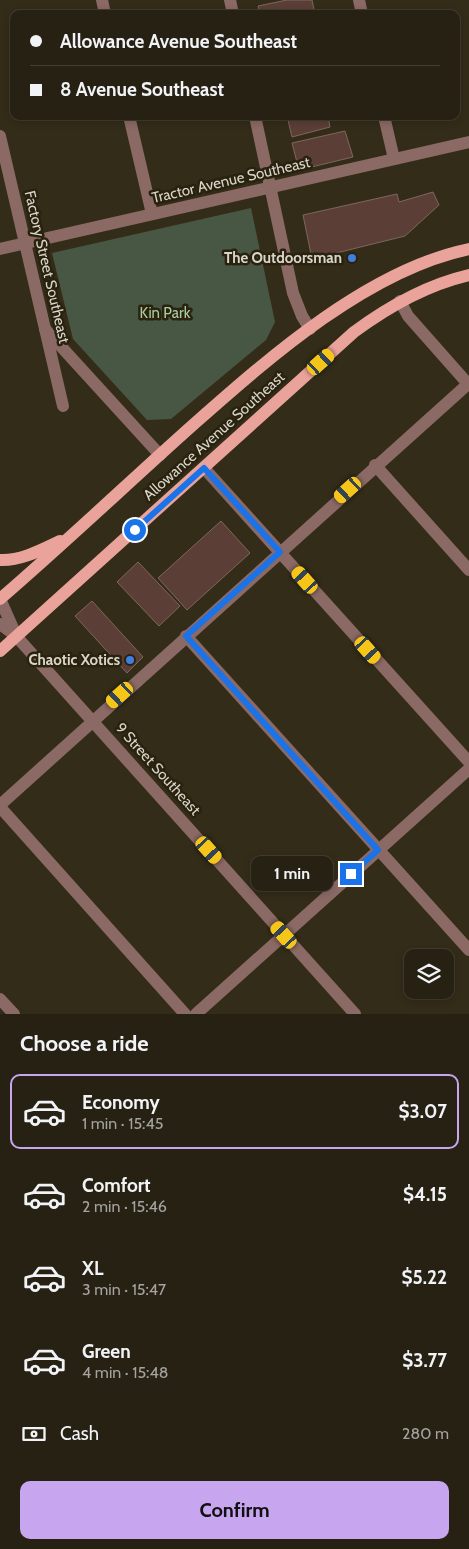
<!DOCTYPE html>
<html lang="en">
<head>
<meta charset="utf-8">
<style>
  body { margin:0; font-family:Cabin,sans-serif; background:#322e21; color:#f1f3f6; height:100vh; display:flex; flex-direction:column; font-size:19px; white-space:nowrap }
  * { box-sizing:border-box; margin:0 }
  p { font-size:16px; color:#a4a3a0 }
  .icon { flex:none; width:28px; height:28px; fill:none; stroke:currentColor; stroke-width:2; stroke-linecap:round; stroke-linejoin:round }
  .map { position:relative; height:1014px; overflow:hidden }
  .drawer { display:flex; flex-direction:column; background:#262113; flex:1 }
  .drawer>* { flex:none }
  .guide { position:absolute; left:10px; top:10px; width:450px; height:110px; border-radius:10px; box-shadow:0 2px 8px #0003,0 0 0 1px #423e33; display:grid; align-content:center; height:110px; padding:0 20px; background:#262113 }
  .buttons { position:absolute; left:404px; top:949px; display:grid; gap:10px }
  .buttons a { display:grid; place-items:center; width:50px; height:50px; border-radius:10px; background:#262113; box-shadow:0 2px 8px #0003,0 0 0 1px #423e33; font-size:25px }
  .end { position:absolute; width:22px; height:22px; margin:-11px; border:6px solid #1a73e8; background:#fff; box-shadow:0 0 0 2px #fff }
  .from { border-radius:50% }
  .bubble { position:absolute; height:35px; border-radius:10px; background:#262113; box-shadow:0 2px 8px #0003,0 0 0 1px #423e33; font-size:16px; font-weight:700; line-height:35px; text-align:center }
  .car { position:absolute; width:15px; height:30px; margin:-15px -8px; border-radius:6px; box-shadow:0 0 4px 1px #0007; background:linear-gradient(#f5c518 24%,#345 0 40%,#f5c518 0 76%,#345 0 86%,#f5c518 0) }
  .guide b { display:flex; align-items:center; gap:18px; height:48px; font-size:19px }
  .guide b+b { border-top:1px solid #423e33 }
  .guide i { width:12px; height:12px; background:#f1f3f6 }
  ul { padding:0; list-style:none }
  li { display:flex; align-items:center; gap:15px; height:75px; margin:0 10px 8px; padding:0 10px; border:2px solid transparent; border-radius:10px }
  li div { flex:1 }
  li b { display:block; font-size:19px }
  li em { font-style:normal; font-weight:700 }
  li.on { border-color:#c7a6ef }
  li>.icon { width:45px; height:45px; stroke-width:1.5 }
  h2 { padding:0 20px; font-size:22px; line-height:60px }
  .pay { display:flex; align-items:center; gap:12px; height:55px; padding:0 20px; font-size:19px }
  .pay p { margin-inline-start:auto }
  .primary-button { display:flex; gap:10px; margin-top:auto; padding:10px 20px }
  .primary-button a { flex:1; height:58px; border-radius:10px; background:#c7a6ef; color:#111; font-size:20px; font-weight:700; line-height:58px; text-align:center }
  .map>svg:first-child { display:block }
  .green { fill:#485744 }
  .building { fill:#5b3f37; stroke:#7e665f }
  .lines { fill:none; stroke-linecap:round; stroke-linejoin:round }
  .minor { stroke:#8b6964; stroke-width:12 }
  .major { stroke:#eaa39a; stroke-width:12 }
  .route { stroke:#1a73e8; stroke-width:6 }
  .shop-dot { fill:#3f7fe0; stroke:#29220f; stroke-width:2 }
  .labels { text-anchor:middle; stroke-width:5; stroke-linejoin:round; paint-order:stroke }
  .street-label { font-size:15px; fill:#d9d5c9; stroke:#29220f }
  .poi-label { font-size:15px; font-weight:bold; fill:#d9d5c9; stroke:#29220f; text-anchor:end }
  .park-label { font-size:15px; fill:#a9cc9f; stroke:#29220f }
</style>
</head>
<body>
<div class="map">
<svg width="469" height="1014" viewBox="0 0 469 1014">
  <rect width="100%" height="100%" fill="#332c19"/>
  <path class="green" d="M 251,208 L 275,322 L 266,340 L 171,419 L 147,420 L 73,339 L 52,253 Z"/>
  <g class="building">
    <path d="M 287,0 L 312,0 L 315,14 L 260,14 L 258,6 Z"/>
    <path d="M 287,116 L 328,116 L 330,127 L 292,137 Z"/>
    <path d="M 345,131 L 353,157 L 299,170 L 292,143 Z"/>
    <path d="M 433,192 L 439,205 L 405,236 L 312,259 L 303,215 L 397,194 L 399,202 Z"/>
    <path d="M 221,521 L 250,553 L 187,610 L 158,578 Z"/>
    <path d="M 138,562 L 180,606 L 159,626 L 117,582 Z"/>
    <path d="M 92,601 L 143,657 L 127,673 L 75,616 Z"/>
  </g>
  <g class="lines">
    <g class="minor">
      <path d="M 102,0 L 105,14"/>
      <path d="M 230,0 L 233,14"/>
      <path d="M 359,0 L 362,14"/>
      <path d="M 129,116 L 152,214"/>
      <path d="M 255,116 L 293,293 L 302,316 L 310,329"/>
      <path d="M 384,116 L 394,159"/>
      <path d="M 0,136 L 63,406"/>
      <path d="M 0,249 L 469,142"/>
      <path d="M 400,301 L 408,316 L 469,385"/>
      <path d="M 45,329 L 160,455"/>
      <path d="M 375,465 L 469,570"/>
      <path d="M 204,468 L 469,762"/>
      <path d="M 0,599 L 16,635"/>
      <path d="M 0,624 L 16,636 L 355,1014"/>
      <path d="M 186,636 L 469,950"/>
      <path d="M 0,805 L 468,384"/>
      <path d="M 0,807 L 185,1014"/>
      <path d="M 0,999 L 14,1014"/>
      <path d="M 196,1014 L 469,769"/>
    </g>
    <g class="major">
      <path d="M 0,560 C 21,561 41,550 60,541"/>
      <path d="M 0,599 C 66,542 129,482 194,424 C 270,357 368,270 469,249"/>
      <path d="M 0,651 L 354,332 C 389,306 426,285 469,275"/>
    </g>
  </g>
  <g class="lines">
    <path class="route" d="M 135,530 L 204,468 L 280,552 L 186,636 L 378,850 L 351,874"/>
  </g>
  <g class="shop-dot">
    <circle cx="352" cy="258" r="5"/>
    <circle cx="130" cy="660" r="5"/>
  </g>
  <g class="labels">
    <g class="street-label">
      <text transform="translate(231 180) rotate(-13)" y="5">Tractor Avenue Southeast</text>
      <text transform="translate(47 267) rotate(77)" y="5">Factory Street Southeast</text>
      <text transform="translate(214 436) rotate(-42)" y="5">Allowance Avenue Southeast</text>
      <text transform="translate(158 769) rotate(48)" y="5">9 Street Southeast</text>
    </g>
    <g class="poi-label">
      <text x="342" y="263">The Outdoorsman</text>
      <text x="120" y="665">Chaotic Xotics</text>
    </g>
    <g class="park-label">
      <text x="165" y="318">Kin Park</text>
    </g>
  </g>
</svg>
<div class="buttons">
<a><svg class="icon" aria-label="layers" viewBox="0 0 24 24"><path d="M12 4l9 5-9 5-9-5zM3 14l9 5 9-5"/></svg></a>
</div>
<i class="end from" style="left:135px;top:530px"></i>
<i class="end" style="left:351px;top:874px"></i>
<div class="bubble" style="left:251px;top:856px;width:82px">1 min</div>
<i class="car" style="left:321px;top:362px;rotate:48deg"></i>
<i class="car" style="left:348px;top:490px;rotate:228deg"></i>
<i class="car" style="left:305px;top:580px;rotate:318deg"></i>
<i class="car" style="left:368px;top:650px;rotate:138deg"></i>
<i class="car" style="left:120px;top:695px;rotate:228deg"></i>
<i class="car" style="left:209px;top:850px;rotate:138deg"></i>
<i class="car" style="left:284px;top:935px;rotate:318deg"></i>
<div class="guide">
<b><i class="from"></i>Allowance Avenue Southeast</b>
<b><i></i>8 Avenue Southeast</b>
</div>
</div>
<section class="drawer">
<h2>Choose a ride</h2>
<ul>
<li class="on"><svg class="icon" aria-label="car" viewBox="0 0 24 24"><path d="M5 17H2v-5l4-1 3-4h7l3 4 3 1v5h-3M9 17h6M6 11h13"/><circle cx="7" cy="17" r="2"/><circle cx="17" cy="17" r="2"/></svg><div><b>Economy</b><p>1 min · 15:45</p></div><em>$3.07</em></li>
<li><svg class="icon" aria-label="car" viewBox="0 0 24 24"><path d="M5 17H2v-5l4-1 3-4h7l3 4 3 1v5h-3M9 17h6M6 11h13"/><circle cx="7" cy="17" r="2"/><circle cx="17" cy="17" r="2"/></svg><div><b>Comfort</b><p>2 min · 15:46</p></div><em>$4.15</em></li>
<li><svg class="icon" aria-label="car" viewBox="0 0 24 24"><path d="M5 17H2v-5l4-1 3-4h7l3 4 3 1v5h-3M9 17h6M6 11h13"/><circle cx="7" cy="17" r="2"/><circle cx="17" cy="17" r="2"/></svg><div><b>XL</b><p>3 min · 15:47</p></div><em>$5.22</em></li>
<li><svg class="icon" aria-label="car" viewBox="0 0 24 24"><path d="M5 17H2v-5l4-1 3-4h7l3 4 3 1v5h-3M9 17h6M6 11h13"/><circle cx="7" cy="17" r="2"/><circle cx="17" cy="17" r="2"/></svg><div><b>Green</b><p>4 min · 15:48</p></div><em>$3.77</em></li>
</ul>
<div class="pay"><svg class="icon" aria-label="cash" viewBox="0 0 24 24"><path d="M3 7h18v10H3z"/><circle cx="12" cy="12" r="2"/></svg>Cash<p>280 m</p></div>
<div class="primary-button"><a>Confirm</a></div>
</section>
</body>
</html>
